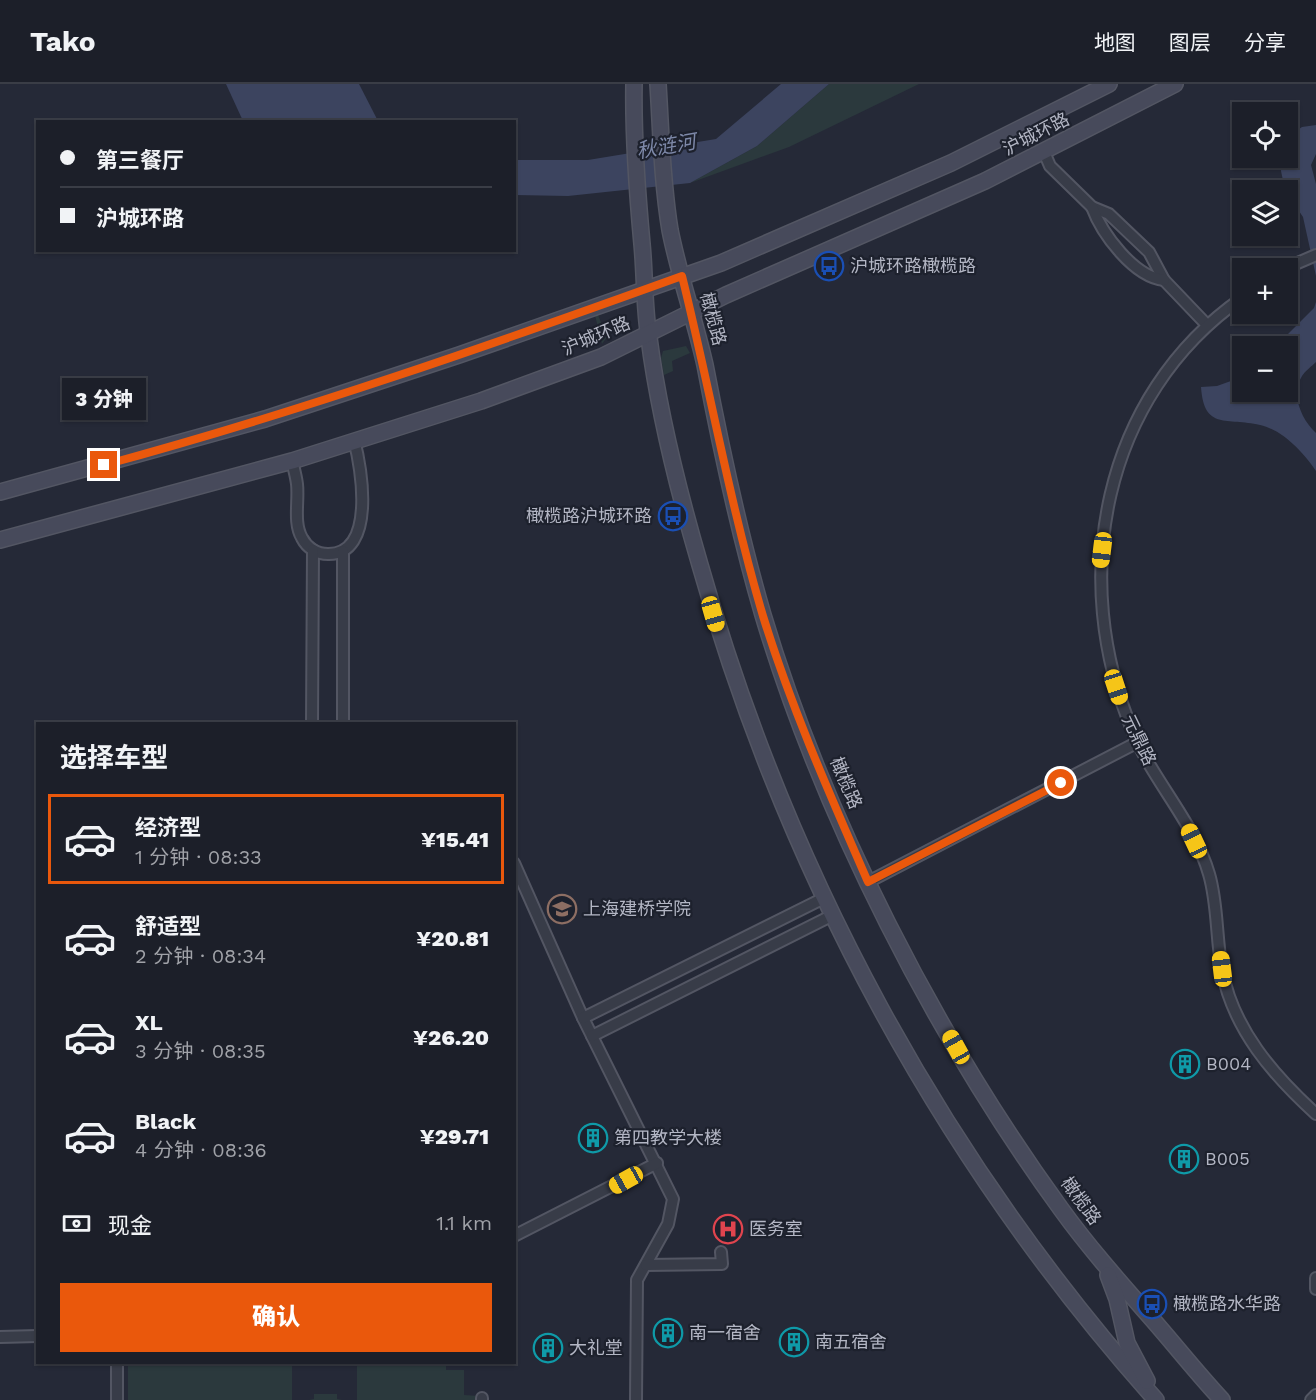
<!DOCTYPE html>
<html lang="zh">
<head>
<meta charset="utf-8">
<style>
  body { margin:0; font-family:"Work Sans","Noto Sans SC",sans-serif; background:#252731; color:#f1f3f6; height:100vh; display:flex; flex-direction:column; font-size:22px; white-space:nowrap }
  * { box-sizing:border-box; margin:0 }
  p { font-size:20px; color:#a0a2a8 }
  .icon { flex:none; width:33px; height:33px; fill:none; stroke:currentColor; stroke-width:2; stroke-linecap:round; stroke-linejoin:round }
  .map { position:relative; flex:1; overflow:hidden }
  .side { position:absolute; left:36px; top:638px; width:480px; height:642px; display:flex; flex-direction:column; background:#1c1f29; border-radius:0px; box-shadow:0 2px 4px #0004,0 0 0 2px #3a3d46 }
  .side>* { flex:none }
  .banner { position:absolute; left:36px; top:36px; width:480px; height:132px; border-radius:0px; box-shadow:0 2px 4px #0004,0 0 0 2px #3a3d46; display:grid; align-content:center; height:132px; padding:0 24px; background:#1c1f29 }
  .tools { position:absolute; left:1232px; top:18px; display:grid; gap:12px }
  .tools a { display:grid; place-items:center; width:66px; height:66px; border-radius:0px; background:#1c1f29; box-shadow:0 2px 4px #0004,0 0 0 2px #3a3d46; font-size:30px }
  .end { position:absolute; width:27px; height:27px; margin:-14px; border:8px solid #ea580c; background:#fff; box-shadow:0 0 0 3px #fff }
  .from { border-radius:50% }
  .bubble { position:absolute; height:42px; border-radius:0px; background:#1c1f29; box-shadow:0 2px 4px #0004,0 0 0 2px #3a3d46; font-size:20px; font-weight:800; line-height:42px; text-align:center }
  .car { position:absolute; width:18px; height:36px; margin:-18px -9px; border-radius:8px; box-shadow:0 0 4px 2px #0007; background:linear-gradient(#f5c518 24%,#345 0 40%,#f5c518 0 76%,#345 0 86%,#f5c518 0) }
  .banner b { display:flex; align-items:center; gap:21px; height:57px; font-size:22px }
  .banner b+b { border-top:2px solid #3a3d46 }
  .banner i { width:15px; height:15px; background:#f1f3f6 }
  ul { padding:0; list-style:none }
  li { display:flex; align-items:center; gap:18px; height:90px; margin:0 12px 9px; padding:0 12px; border:3px solid transparent; border-radius:0px }
  li div { flex:1 }
  li b { display:block; font-size:22px }
  li em { font-style:normal; font-weight:800 }
  li.on { border-color:#ea580c }
  li>.icon { width:54px; height:54px; stroke-width:1.5 }
  h2 { padding:0 24px; font-size:27px; line-height:72px }
  .pay { display:flex; align-items:center; gap:15px; height:66px; padding:0 24px; font-size:22px }
  .pay p { margin-inline-start:auto }
  .action { display:flex; gap:12px; margin-top:auto; padding:12px 24px }
  .action a { flex:1; height:69px; border-radius:0px; background:#ea580c; color:#fff; font-size:24px; font-weight:800; line-height:69px; text-align:center }
  header { display:flex; align-items:center; gap:36px; box-sizing:border-box; height:84px; padding:0 30px; background:#1c1f29; border-bottom:2px solid #3a3d46 }
  header strong { font-size:28px }
  nav { display:flex; gap:33px; margin-inline-start:auto; font-size:21px }
  .map>svg:first-child { display:block }
  .green { fill:#2b393d }
  .water { fill:#3c445f }
  .lines { fill:none; stroke-linecap:round; stroke-linejoin:round }
  .minor-casing { stroke:#535663; stroke-width:14 }
  .secondary-casing { stroke:#535663; stroke-width:18 }
  .minor { stroke:#383c48; stroke-width:10 }
  .secondary { stroke:#474a5b; stroke-width:15 }
  .route { stroke:#ea580c; stroke-width:8 }
  .labels { text-anchor:middle; stroke-width:4.5; stroke-linejoin:round; paint-order:stroke }
  .street-label { font-size:18px; fill:#b3b6c4; stroke:#1d212d }
  .poi-label { font-size:18px; fill:#b3b6c4; stroke:#1d212d; text-anchor:start }
  .water-label { font-size:20px; font-style:italic; fill:#7e89a9; stroke:#1d212d }
</style>
</head>
<body>
<header>
<strong>Tako</strong>
<nav><a>地图</a><a>图层</a><a>分享</a></nav>
</header>
<div class="map">
<svg width="1316" height="1316" viewBox="0 0 1316 1316">
  <rect width="100%" height="100%" fill="#252937"/>
  <g class="green">
    <path d="M 829,0 L 919,0 L 789,63 L 690,99 L 757,62 Z"/>
    <path d="M 595,231 L 598,231 L 607,253 L 602,260 Z"/>
    <path d="M 686,262 L 690,269 L 672,277 L 673,287 L 664,291 L 661,274 L 663,267 Z"/>
    <path d="M 178,1278 L 179,1281 L 292,1281 L 292,1316 L 128,1316 L 128,1279 Z"/>
    <path d="M 391,1278 L 446,1278 L 446,1286 L 464,1286 L 464,1311 L 479,1312 L 479,1316 L 357,1316 L 357,1281 L 391,1281 Z"/>
    <path d="M 314,1310 L 337,1310 L 337,1315 L 342,1316 L 309,1316 L 314,1315 Z"/>
  </g>
  <g class="water">
    <path d="M 226,0 L 359,0 L 378,37 L 243,37 Z"/>
    <path d="M 781,0 L 829,0 L 757,62 L 690,99 L 568,112 L 515,111 L 515,76 L 588,76 L 716,55 Z"/>
    <path d="M 1316,41 L 1316,70 L 1311,81 L 1316,100 L 1316,192 L 1303,133 L 1285,106 L 1281,87 L 1282,74 L 1287,74 L 1289,52 L 1302,43 Z"/>
    <path d="M 1316,218 L 1316,278 C 1312,282 1305,287 1302,292 C 1290,311 1302,336 1316,349 L 1316,387 C 1304,369 1283,346 1260,341 C 1227,333 1204,347 1201,303 L 1217,302 L 1242,293 L 1242,308 L 1287,308 L 1287,262 L 1276,262 L 1314,224 Z"/>
  </g>
  <g class="lines">
    <g class="minor-casing">
      <g id="minor">
        <path d="M 1044,68 L 1050,82 L 1092,123 L 1109,130 L 1149,168 L 1164,196 L 1207,241"/>
        <path d="M 1092,123 C 1102,150 1134,193 1164,196"/>
        <path d="M 1286,184 L 1316,171"/>
        <path d="M 1242,214 C 1102,312 1068,495 1133,648 C 1153,697 1194,738 1209,790 C 1218,820 1216,855 1222,886 C 1233,945 1273,991 1316,1030"/>
        <path d="M 292,377 C 294,385 296,392 297,400 C 299,417 293,439 302,454 C 307,464 317,470 328,470 C 376,471 362,385 354,356"/>
        <path d="M 312,639 L 313,466"/>
        <path d="M 343,639 L 343,467"/>
        <path d="M 514,779 L 583,934 L 673,1115 L 668,1140 L 637,1196 L 636,1316"/>
        <path d="M 868,798 L 1138,658"/>
        <path d="M 583,934 L 824,814"/>
        <path d="M 592,952 L 833,831"/>
        <path d="M 514,1152 L 657,1079"/>
        <path d="M 646,1181 L 722,1180 L 721,1168"/>
        <path d="M 1316,1194 L 1316,1205"/>
        <path d="M 0,1253 L 38,1252"/>
        <path d="M 482,1314 L 482,1316"/>
        <path d="M 117,1316 L 117,1278"/>
        <path d="M 1311,1316 L 1316,1311"/>
      </g>
    </g>
    <g class="secondary-casing">
      <g id="secondary">
        <path d="M 634,0 C 633,54 637,106 642,160 C 645,191 644,223 649,254 C 659,331 678,406 700,481 C 787,789 942,1076 1156,1316"/>
        <path d="M 658,0 C 661,48 662,98 670,146 C 679,192 695,236 705,281 C 721,365 739,449 763,531 C 824,735 936,953 1061,1125 C 1087,1161 1116,1194 1145,1227 C 1171,1256 1195,1287 1222,1316"/>
        <path d="M 0,408 L 265,335 L 459,271 L 721,179 L 951,79 L 1109,0"/>
        <path d="M 0,456 L 292,377 L 481,317 L 601,273 L 726,211 L 985,97 L 1175,0"/>
        <path d="M 1108,1191 L 1117,1215 L 1127,1259 L 1147,1297"/>
      </g>
    </g>
    <use href="#minor" class="minor"/>
    <use href="#secondary" class="secondary"/>
  </g>
  <g class="lines">
    <path class="route" d="M 104,381 C 300,328 491,261 682,192 C 710,305 730,421 763,532 C 791,623 830,711 868,798 L 1061,699"/>
  </g>
  <defs>
    <g id="bus-ring" transform="scale(1.5)"><circle r="9.5" fill="#1d212d" stroke="#1a4fb4" stroke-width="1.5"/><path d="M-5-6H5V4H4V6H2V4H-2V6H-4V4H-5ZM-3.5-4V0h7V-4ZM-3.5 1.2v1.5H-2V1.2ZM2 1.2v1.5H3.5V1.2Z" fill="#1a4fb4"/></g>
    <g id="university-ring" transform="scale(1.5)"><circle r="9.5" fill="#1d212d" stroke="#8d6e63" stroke-width="1.5"/><path d="M0-5L7-2L0 1L-7-2ZM-4 1L0 2.5L4 1V4Q0 6-4 4Z" fill="#8d6e63"/></g>
    <g id="building-ring" transform="scale(1.5)"><circle r="9.5" fill="#1d212d" stroke="#0f9aa8" stroke-width="1.5"/><path d="M-4-6H4V6H1V3H-1V6H-4ZM-2.5-4.3h1.7v1.8h-1.7ZM.8-4.3h1.7v1.8H.8ZM-2.5-1h1.7V.8h-1.7ZM.8-1h1.7V.8H.8Z" fill="#0f9aa8"/></g>
    <g id="hospital-ring" transform="scale(1.5)"><circle r="9.5" fill="#1d212d" stroke="#e0444e" stroke-width="1.5"/><path d="M-5-5h3v3.5h4V-5h3V5h-3V1.5h-4V5h-3Z" fill="#e0444e"/></g>
  </defs>
  <g fill-rule="evenodd">
    <use href="#bus-ring" x="829" y="182"/>
    <use href="#bus-ring" x="673" y="432"/>
    <use href="#university-ring" x="562" y="825"/>
    <use href="#building-ring" x="1185" y="980"/>
    <use href="#building-ring" x="593" y="1054"/>
    <use href="#building-ring" x="1184" y="1075"/>
    <use href="#hospital-ring" x="728" y="1145"/>
    <use href="#bus-ring" x="1152" y="1220"/>
    <use href="#building-ring" x="668" y="1249"/>
    <use href="#building-ring" x="794" y="1258"/>
    <use href="#building-ring" x="548" y="1264"/>
  </g>
  <g class="labels">
    <g class="street-label">
      <text transform="translate(1036 50) rotate(-27)" y="6">沪城环路</text>
      <text transform="translate(713 235) rotate(75)" y="6">橄榄路</text>
      <text transform="translate(596 252) rotate(-23)" y="6">沪城环路</text>
      <text transform="translate(1139 656) rotate(64)" y="6">元鼎路</text>
      <text transform="translate(846 699) rotate(67)" y="6">橄榄路</text>
      <text transform="translate(1081 1117) rotate(54)" y="6">橄榄路</text>
    </g>
    <g class="poi-label">
      <text x="850" y="188">沪城环路橄榄路</text>
      <text x="652" y="438" text-anchor="end">橄榄路沪城环路</text>
      <text x="583" y="831">上海建桥学院</text>
      <text x="1206" y="986">B004</text>
      <text x="614" y="1060">第四教学大楼</text>
      <text x="1205" y="1081">B005</text>
      <text x="749" y="1151">医务室</text>
      <text x="1173" y="1226">橄榄路水华路</text>
      <text x="689" y="1255">南一宿舍</text>
      <text x="815" y="1264">南五宿舍</text>
      <text x="569" y="1270">大礼堂</text>
    </g>
    <g class="water-label">
      <text transform="translate(666 62) rotate(-10)" y="7">秋涟河</text>
    </g>
  </g>
</svg>
<div class="tools">
<a><svg class="icon" aria-label="locate" viewBox="0 0 24 24"><circle cx="12" cy="12" r="6"/><path d="M12 2v4M12 18v4M2 12h4M18 12h4"/></svg></a>
<a><svg class="icon" aria-label="layers" viewBox="0 0 24 24"><path d="M12 4l9 5-9 5-9-5zM3 14l9 5 9-5"/></svg></a>
<a>+</a>
<a>−</a>
</div>
<i class="end from" style="left:1061px;top:699px"></i>
<i class="end" style="left:104px;top:381px"></i>
<div class="bubble" style="left:62px;top:294px;width:84px">3 分钟</div>
<i class="car" style="left:1102px;top:466px;rotate:187deg"></i>
<i class="car" style="left:713px;top:530px;rotate:164deg"></i>
<i class="car" style="left:1116px;top:603px;rotate:162deg"></i>
<i class="car" style="left:1194px;top:757px;rotate:335deg"></i>
<i class="car" style="left:1222px;top:885px;rotate:353deg"></i>
<i class="car" style="left:956px;top:963px;rotate:331deg"></i>
<i class="car" style="left:626px;top:1096px;rotate:241deg"></i>
<div class="banner">
<b><i class="from"></i>第三餐厅</b>
<b><i></i>沪城环路</b>
</div>
<section class="side">
<h2>选择车型</h2>
<ul>
<li class="on"><svg class="icon" aria-label="car" viewBox="0 0 24 24"><path d="M5 17H2v-5l4-1 3-4h7l3 4 3 1v5h-3M9 17h6M6 11h13"/><circle cx="7" cy="17" r="2"/><circle cx="17" cy="17" r="2"/></svg><div><b>经济型</b><p>1 分钟 · 08:33</p></div><em>¥15.41</em></li>
<li><svg class="icon" aria-label="car" viewBox="0 0 24 24"><path d="M5 17H2v-5l4-1 3-4h7l3 4 3 1v5h-3M9 17h6M6 11h13"/><circle cx="7" cy="17" r="2"/><circle cx="17" cy="17" r="2"/></svg><div><b>舒适型</b><p>2 分钟 · 08:34</p></div><em>¥20.81</em></li>
<li><svg class="icon" aria-label="car" viewBox="0 0 24 24"><path d="M5 17H2v-5l4-1 3-4h7l3 4 3 1v5h-3M9 17h6M6 11h13"/><circle cx="7" cy="17" r="2"/><circle cx="17" cy="17" r="2"/></svg><div><b>XL</b><p>3 分钟 · 08:35</p></div><em>¥26.20</em></li>
<li><svg class="icon" aria-label="car" viewBox="0 0 24 24"><path d="M5 17H2v-5l4-1 3-4h7l3 4 3 1v5h-3M9 17h6M6 11h13"/><circle cx="7" cy="17" r="2"/><circle cx="17" cy="17" r="2"/></svg><div><b>Black</b><p>4 分钟 · 08:36</p></div><em>¥29.71</em></li>
</ul>
<div class="pay"><svg class="icon" aria-label="cash" viewBox="0 0 24 24"><path d="M3 7h18v10H3z"/><circle cx="12" cy="12" r="2"/></svg>现金<p>1.1 km</p></div>
<div class="action"><a>确认</a></div>
</section>
</div>
</body>
</html>
